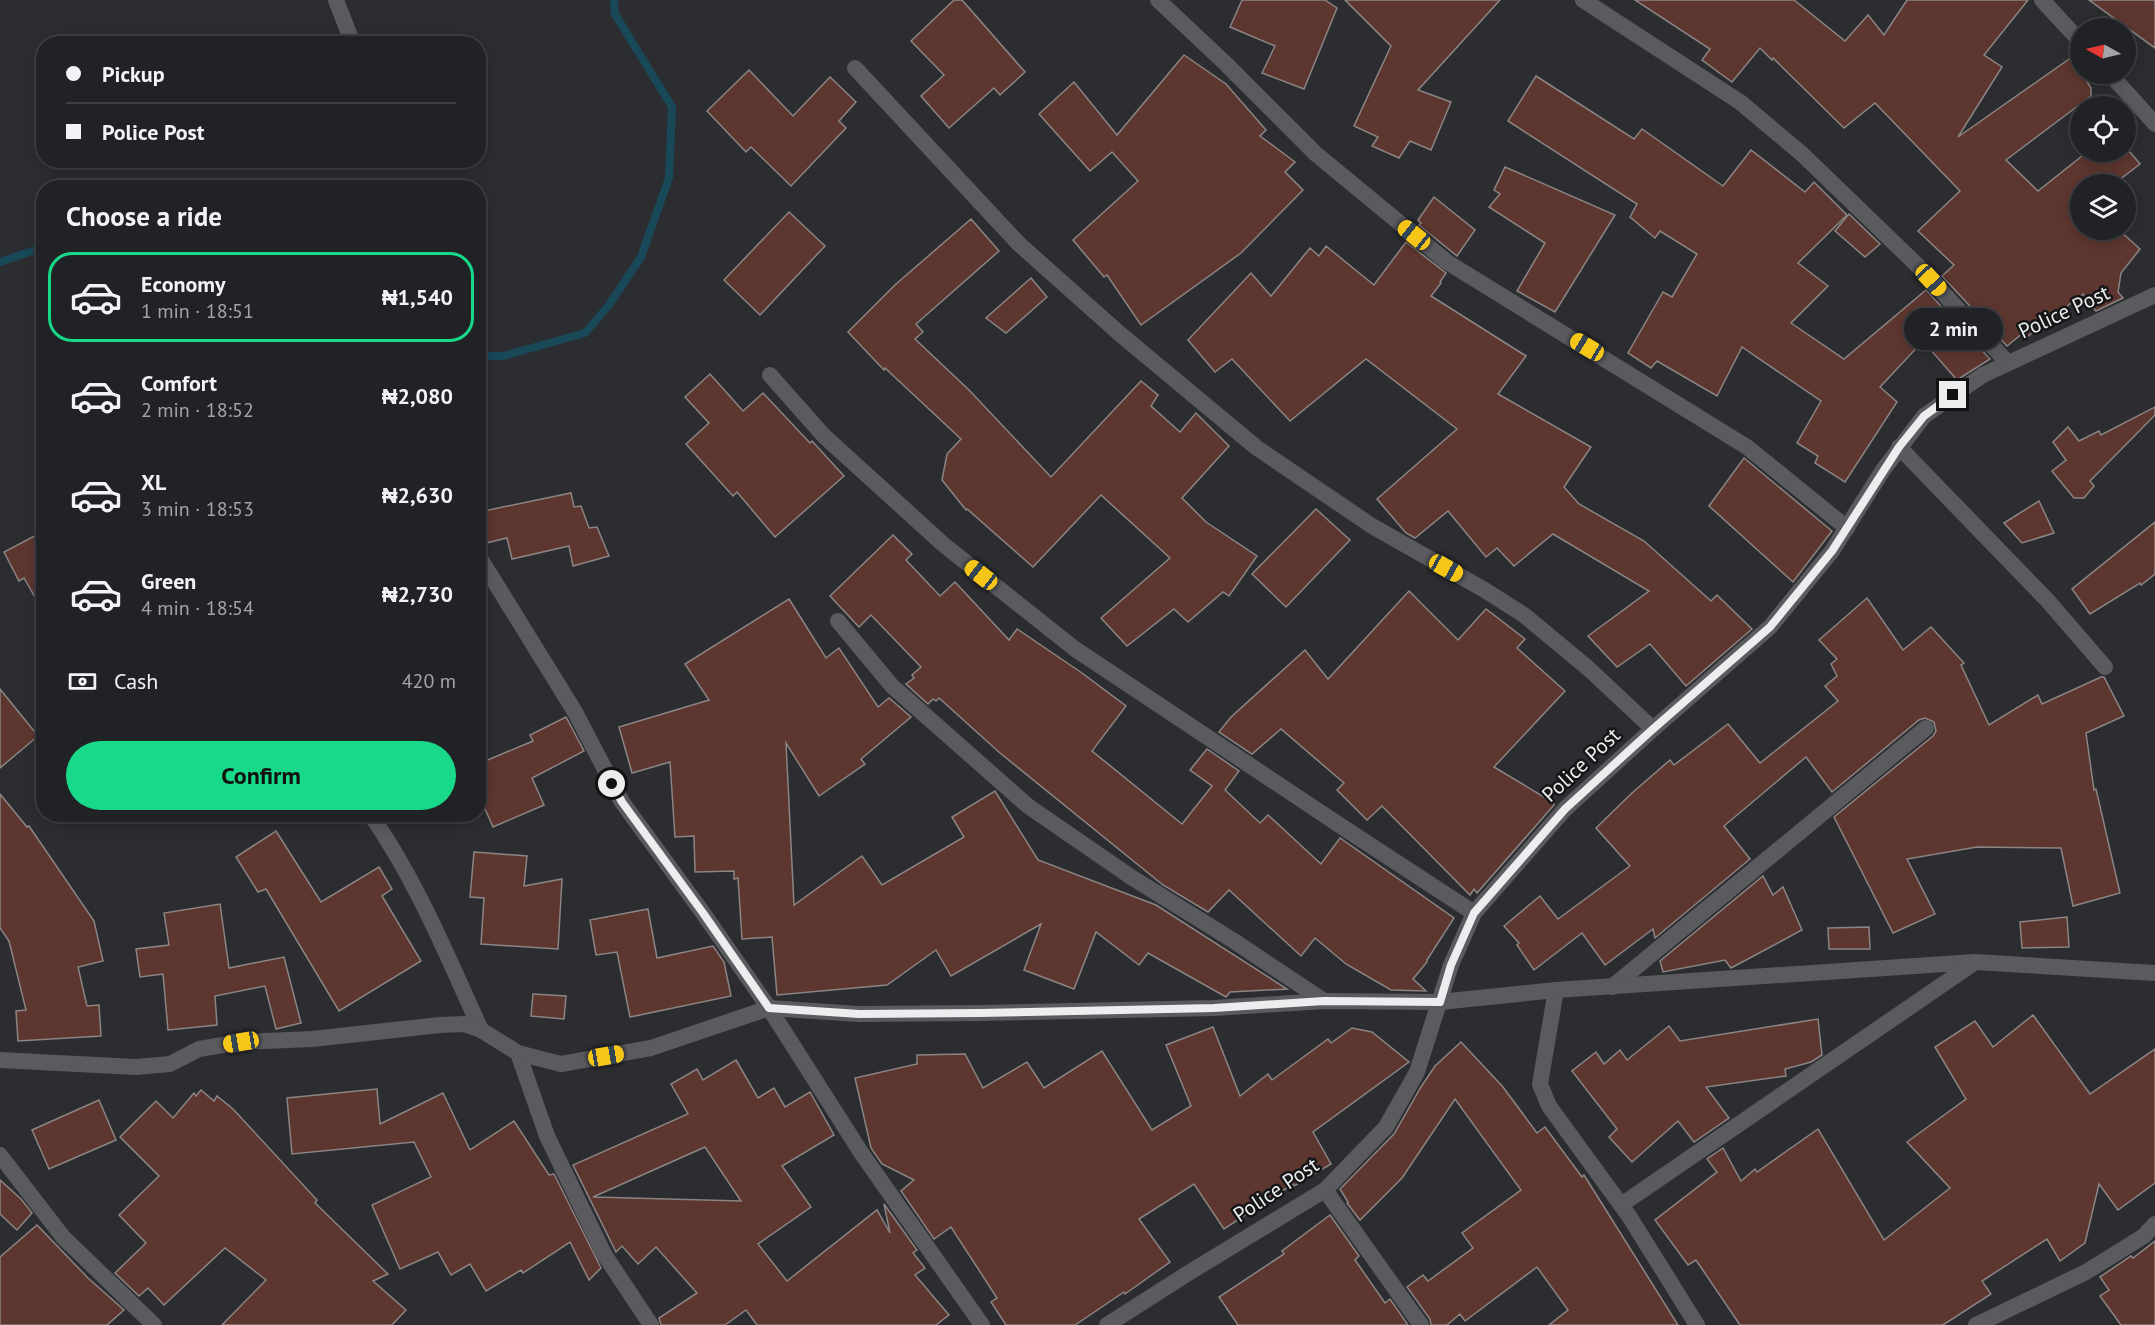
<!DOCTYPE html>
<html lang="en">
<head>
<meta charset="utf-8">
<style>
  body { margin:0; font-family:"PT Sans",sans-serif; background:#292a2d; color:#f1f3f6; height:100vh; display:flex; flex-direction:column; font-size:22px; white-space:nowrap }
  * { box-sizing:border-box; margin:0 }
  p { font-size:20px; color:#a2a4a7 }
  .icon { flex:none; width:33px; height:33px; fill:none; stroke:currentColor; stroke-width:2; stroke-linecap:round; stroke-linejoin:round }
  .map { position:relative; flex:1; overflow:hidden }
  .panel { position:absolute; left:36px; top:180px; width:450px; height:642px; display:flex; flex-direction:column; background:#212225; border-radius:24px; box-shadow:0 3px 15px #0003,0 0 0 2px #3e3f42 }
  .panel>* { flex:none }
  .guide { position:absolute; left:36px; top:36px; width:450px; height:132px; border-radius:24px; box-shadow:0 3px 15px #0003,0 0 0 2px #3e3f42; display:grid; align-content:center; height:132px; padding:0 30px; background:#212225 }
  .needle { width:39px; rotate:278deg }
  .buttons { position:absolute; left:2070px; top:18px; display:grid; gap:12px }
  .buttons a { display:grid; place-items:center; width:66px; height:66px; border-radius:50%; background:#212225; box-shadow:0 3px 15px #0003,0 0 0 2px #3e3f42; font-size:30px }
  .end { position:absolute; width:27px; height:27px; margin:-14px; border:8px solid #ecedef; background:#111; box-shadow:0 0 0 3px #111 }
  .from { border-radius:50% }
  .bubble { position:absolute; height:42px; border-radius:21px; background:#212225; box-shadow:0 3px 15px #0003,0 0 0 2px #3e3f42; font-size:20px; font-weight:700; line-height:42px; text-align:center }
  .car { position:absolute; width:18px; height:36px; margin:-18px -9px; border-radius:8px; box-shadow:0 0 4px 2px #0007; background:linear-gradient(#f5c518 24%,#345 0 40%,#f5c518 0 76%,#345 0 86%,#f5c518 0) }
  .guide b { display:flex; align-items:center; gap:21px; height:57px; font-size:22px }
  .guide b+b { border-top:2px solid #3e3f42 }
  .guide i { width:15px; height:15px; background:#f1f3f6 }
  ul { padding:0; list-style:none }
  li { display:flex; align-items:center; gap:18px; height:90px; margin:0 12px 9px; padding:0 18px; border:3px solid transparent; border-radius:24px }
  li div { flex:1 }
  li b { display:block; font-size:22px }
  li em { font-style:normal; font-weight:700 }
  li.current { border-color:#18d989 }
  li>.icon { width:54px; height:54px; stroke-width:1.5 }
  h2 { padding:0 30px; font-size:27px; line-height:72px }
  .pay { display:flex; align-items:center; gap:15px; height:66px; padding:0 30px; font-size:22px }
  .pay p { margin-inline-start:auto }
  .button { display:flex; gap:12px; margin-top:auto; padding:12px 30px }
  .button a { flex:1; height:69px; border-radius:36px; background:#18d989; color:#111; font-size:24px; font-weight:700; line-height:69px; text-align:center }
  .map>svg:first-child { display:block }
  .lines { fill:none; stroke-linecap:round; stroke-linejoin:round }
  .stream { stroke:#194859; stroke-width:8 }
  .building { fill:#5d362f; stroke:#8b8584; stroke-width:1.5; fill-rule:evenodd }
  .minor { stroke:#5a5b5f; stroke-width:16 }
  .route { stroke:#ecedef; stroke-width:8 }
  .labels { text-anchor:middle; stroke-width:5; stroke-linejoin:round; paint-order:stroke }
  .street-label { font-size:21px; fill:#ecedef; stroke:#151617 }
</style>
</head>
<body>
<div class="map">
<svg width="2155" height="1325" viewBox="0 0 2155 1325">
  <rect width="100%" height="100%" fill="#2c2d31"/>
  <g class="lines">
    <g class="stream">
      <path d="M 0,262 L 44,247"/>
      <path d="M 478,356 L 503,356 L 585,333 L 609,305 L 641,257 L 669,178 L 672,107 L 615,14 L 614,0"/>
    </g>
  </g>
  <g class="building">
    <path d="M 954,0 L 962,0 L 1025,72 L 1000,95 L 994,88 L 949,128 L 921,96 L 944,75 L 911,41 Z"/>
    <path d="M 1242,0 L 1325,0 L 1337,8 L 1304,89 L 1262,73 L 1275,46 L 1230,27 Z"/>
    <path d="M 1345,0 L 1500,0 L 1418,90 L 1451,102 L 1431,150 L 1410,141 L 1399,158 L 1372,146 L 1378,137 L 1354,126 L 1391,46 Z"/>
    <path d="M 1635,0 L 1794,0 L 1845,41 L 1868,15 L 1884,35 L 1907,0 L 2028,0 L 1984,55 L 2002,67 L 1958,137 L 2072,57 L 2091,88 L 2091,96 L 2006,160 L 2038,191 L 2087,152 L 2130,152 L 2140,164 L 2114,184 L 2080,184 L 2080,230 L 2119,230 L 2140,249 L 2121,273 L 2118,292 L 2123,298 L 2096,311 L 2083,294 L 2027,337 L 2023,333 L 2007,346 L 1942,276 L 1954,265 L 1918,231 L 1960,191 L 1875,103 L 1844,128 L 1773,58 L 1772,60 L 1760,48 L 1732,82 L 1702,60 L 1710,49 Z"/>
    <path d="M 2089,0 L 2155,0 L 2155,48 Z"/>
    <path d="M 1184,55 L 1226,84 L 1266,130 L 1260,136 L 1295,162 L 1285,172 L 1303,190 L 1241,253 L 1141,325 L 1107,275 L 1104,277 L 1073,240 L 1138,181 L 1112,152 L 1090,171 L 1039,114 L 1074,82 L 1117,135 Z"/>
    <path d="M 749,70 L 793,116 L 830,77 L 856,102 L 839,121 L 846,128 L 791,186 L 751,147 L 746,152 L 707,111 Z"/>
    <path d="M 1536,76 L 1634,139 L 1642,129 L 1723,186 L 1751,150 L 1805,192 L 1814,182 L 1847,215 L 1798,263 L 1828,286 L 1791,323 L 1844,359 L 1926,290 L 1990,359 L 1957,380 L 1923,341 L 1880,387 L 1897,402 L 1845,482 L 1815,463 L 1818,456 L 1797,443 L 1821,401 L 1742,347 L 1717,396 L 1657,361 L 1651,368 L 1628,353 L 1663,292 L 1672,297 L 1697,254 L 1660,231 L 1655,238 L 1630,217 L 1637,204 L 1508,121 Z"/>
    <path d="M 1505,167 L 1615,215 L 1555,312 L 1517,291 L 1545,243 L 1489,207 L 1500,194 L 1494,190 Z"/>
    <path d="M 1434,197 L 1475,230 L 1457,256 L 1419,225 L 1421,223 L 1418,220 Z"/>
    <path d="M 789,212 L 825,246 L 760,315 L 724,280 Z"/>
    <path d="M 1849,214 L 1880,244 L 1865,257 L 1835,231 Z"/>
    <path d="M 971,219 L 999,251 L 916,324 L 923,332 L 915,339 L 969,390 L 1051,477 L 1141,381 L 1158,395 L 1151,406 L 1180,432 L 1196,413 L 1229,446 L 1182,498 L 1206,522 L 1257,556 L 1229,596 L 1223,592 L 1188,622 L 1174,609 L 1127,646 L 1101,618 L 1170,558 L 1101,495 L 1033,567 L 967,509 L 966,510 L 942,480 L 947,454 L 961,439 L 885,368 L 884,370 L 848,332 L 896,284 Z"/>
    <path d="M 1406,242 L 1446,273 L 1440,282 L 1441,283 L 1431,296 L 1526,356 L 1498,394 L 1591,447 L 1564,487 L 1579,504 L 1644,541 L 1711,601 L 1717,595 L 1752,629 L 1686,686 L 1650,644 L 1617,667 L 1588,636 L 1649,591 L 1553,534 L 1514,566 L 1497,548 L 1486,557 L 1448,511 L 1415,538 L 1406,533 L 1377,499 L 1457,429 L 1366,359 L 1290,421 L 1232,359 L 1215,372 L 1188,340 L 1251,273 L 1271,296 L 1310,248 L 1319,256 L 1326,246 L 1374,285 Z"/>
    <path d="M 1031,278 L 1047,297 L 1006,333 L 986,318 Z"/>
    <path d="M 710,374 L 743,411 L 763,393 L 810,443 L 812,441 L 844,476 L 775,537 L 737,492 L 733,496 L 686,444 L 709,423 L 685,397 Z"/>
    <path d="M 2155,407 L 2155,415 L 2090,481 L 2094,486 L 2084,498 L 2074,498 L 2052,471 L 2066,460 L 2053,442 L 2068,427 L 2079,441 L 2099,431 L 2101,435 Z"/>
    <path d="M 1744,458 L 1832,531 L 1793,582 L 1709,506 Z"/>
    <path d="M 571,493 L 574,507 L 581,506 L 589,528 L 597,527 L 609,556 L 573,566 L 569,546 L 512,559 L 507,538 L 486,543 L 479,512 Z"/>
    <path d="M 2039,501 L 2054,533 L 2022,543 L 2004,523 Z"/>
    <path d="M 1316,509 L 1350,540 L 1286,607 L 1252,574 Z"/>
    <path d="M 2155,522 L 2155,574 L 2141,585 L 2140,583 L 2090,614 L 2072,589 Z"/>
    <path d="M 44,531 L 44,613 L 24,578 L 19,581 L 4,552 Z"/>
    <path d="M 893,535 L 912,554 L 906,560 L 940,596 L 955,582 L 1009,640 L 1017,629 L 1082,673 L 1126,706 L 1092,751 L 1182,824 L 1212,786 L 1190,770 L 1207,749 L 1239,771 L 1225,790 L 1260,823 L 1268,815 L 1321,864 L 1340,838 L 1454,918 L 1427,960 L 1427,962 L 1413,979 L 1426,991 L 1391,990 L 1346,964 L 1315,938 L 1301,956 L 1229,890 L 1208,912 L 1163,885 L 1000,753 L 939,698 L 936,701 L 933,699 L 928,704 L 906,684 L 914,678 L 912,675 L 921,667 L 871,615 L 859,627 L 830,596 Z"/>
    <path d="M 1409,591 L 1458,640 L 1486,609 L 1525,639 L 1517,648 L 1565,691 L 1494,767 L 1554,803 L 1554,805 L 1477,893 L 1474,889 L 1470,895 L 1382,806 L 1367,820 L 1337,790 L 1344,783 L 1281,729 L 1252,754 L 1219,732 L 1231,717 L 1305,650 L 1328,679 Z"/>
    <path d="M 1867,598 L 1903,650 L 1931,627 L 1964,663 L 1961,665 L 1989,725 L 2038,695 L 2042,704 L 2101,677 L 2104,677 L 2124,716 L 2086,733 L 2094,790 L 2096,789 L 2120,893 L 2073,906 L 2061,848 L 1977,847 L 1907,859 L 1935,914 L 1893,933 L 1834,817 L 1933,736 L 1936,731 L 1934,722 L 1925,718 L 1919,720 L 1832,792 L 1806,757 L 1724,826 L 1750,859 L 1655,938 L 1653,929 L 1605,965 L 1582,933 L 1534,970 L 1517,945 L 1519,943 L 1504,926 L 1540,896 L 1558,919 L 1630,866 L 1596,828 L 1632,793 L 1670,760 L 1674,765 L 1728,724 L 1760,763 L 1838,701 L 1825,686 L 1837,676 L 1831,664 L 1837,659 L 1819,640 Z"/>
    <path d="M 789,599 L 826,658 L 839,648 L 878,707 L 889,698 L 911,717 L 861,759 L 865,764 L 819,796 L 786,743 L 794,905 L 862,856 L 882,885 L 964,837 L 952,817 L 995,791 L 1038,860 L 1156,905 L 1287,989 L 1230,992 L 1226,997 L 1148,953 L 1139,965 L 1096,932 L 1074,989 L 1024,970 L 1041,924 L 951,976 L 936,950 L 887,985 L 777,995 L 772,937 L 742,939 L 738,878 L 734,879 L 734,871 L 695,872 L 694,836 L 675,837 L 670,762 L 632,773 L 619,727 L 709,700 L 685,664 Z"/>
    <path d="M 0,689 L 38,736 L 0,768 Z"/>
    <path d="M 566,717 L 584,751 L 532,778 L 544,805 L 493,827 L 478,793 L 478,764 L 533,741 L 530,735 Z"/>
    <path d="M 0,794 L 27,827 L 29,826 L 94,921 L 103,961 L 78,967 L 87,1006 L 99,1005 L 101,1036 L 18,1041 L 16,1011 L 26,1010 L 9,941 L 0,928 Z"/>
    <path d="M 276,831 L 321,902 L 379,867 L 392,889 L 382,896 L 421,961 L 339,1011 L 266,889 L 258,892 L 236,857 Z"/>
    <path d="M 474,852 L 527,856 L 524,886 L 562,879 L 558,949 L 481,944 L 484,898 L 470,897 Z"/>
    <path d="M 1763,876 L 1773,895 L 1783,887 L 1802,930 L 1731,968 L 1725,960 L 1663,972 L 1660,961 Z"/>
    <path d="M 220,904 L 229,968 L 284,957 L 301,1023 L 276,1029 L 265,986 L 215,996 L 217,1025 L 168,1030 L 163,974 L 140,977 L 136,949 L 169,945 L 164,913 Z"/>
    <path d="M 648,909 L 657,958 L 713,946 L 724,962 L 731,996 L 630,1017 L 617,952 L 596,955 L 590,920 Z"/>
    <path d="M 2067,917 L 2069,947 L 2022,948 L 2020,922 Z"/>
    <path d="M 1869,927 L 1870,949 L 1829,949 L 1828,928 Z"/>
    <path d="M 533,994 L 566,996 L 564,1019 L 531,1016 Z"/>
    <path d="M 2033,1015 L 2090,1094 L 2155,1049 L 2155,1183 L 2118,1210 L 2099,1184 L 2085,1243 L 2060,1261 L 2047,1239 L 1982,1281 L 1991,1294 L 1943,1325 L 1740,1325 L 1696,1260 L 1688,1265 L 1655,1220 L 1717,1172 L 1707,1159 L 1723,1148 L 1741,1181 L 1755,1169 L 1757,1172 L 1818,1129 L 1884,1240 L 1950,1188 L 1907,1142 L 1966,1099 L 1935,1047 L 1975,1021 L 1993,1047 Z"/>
    <path d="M 1818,1019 L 1822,1055 L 1811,1062 L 1785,1069 L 1786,1076 L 1706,1087 L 1729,1118 L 1694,1142 L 1678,1121 L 1632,1162 L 1609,1137 L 1617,1129 L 1572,1071 L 1596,1052 L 1604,1064 L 1620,1050 L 1627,1060 L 1669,1026 L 1680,1041 Z"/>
    <path d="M 1213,1027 L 1240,1096 L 1268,1074 L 1272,1080 L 1328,1039 L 1331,1043 L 1352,1028 L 1372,1032 L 1409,1062 L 1313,1132 L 1331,1164 L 1294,1186 L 1293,1184 L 1224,1229 L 1194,1184 L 1139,1219 L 1170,1262 L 1125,1294 L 1124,1292 L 1075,1325 L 1006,1325 L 991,1302 L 997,1298 L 951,1227 L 934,1239 L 901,1191 L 914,1180 L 882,1164 L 871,1148 L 855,1078 L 917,1064 L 917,1055 L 965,1054 L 983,1088 L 1027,1062 L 1044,1088 L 1102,1051 L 1152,1130 L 1191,1106 L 1166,1045 Z"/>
    <path d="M 1461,1042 L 1503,1087 L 1537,1133 L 1545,1127 L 1582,1177 L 1584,1175 L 1678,1325 L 1549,1325 L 1568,1310 L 1537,1267 L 1465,1321 L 1460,1314 L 1447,1325 L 1431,1325 L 1430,1319 L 1407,1287 L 1423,1275 L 1428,1281 L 1473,1248 L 1462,1233 L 1521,1190 L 1455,1099 L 1402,1178 L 1360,1220 L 1347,1203 L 1348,1202 L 1340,1189 L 1394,1134 L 1421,1087 L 1435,1066 Z"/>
    <path d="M 736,1060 L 758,1098 L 774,1088 L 785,1107 L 810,1092 L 834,1135 L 782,1166 L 811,1207 L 758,1244 L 787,1281 L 877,1210 L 890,1233 L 884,1204 L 917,1250 L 913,1253 L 925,1268 L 915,1275 L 949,1315 L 936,1325 L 757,1325 L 746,1310 L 725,1325 L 661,1325 L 659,1318 L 697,1293 L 656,1247 L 638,1264 L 622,1246 L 616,1252 L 573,1165 L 688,1114 L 671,1084 L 697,1069 L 703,1080 ZM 705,1147 L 741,1201 L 593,1197 Z"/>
    <path d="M 377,1089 L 380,1124 L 443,1093 L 470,1150 L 514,1121 L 549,1175 L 554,1174 L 601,1268 L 589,1280 L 570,1242 L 523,1273 L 521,1270 L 486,1291 L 470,1264 L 451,1275 L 438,1252 L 400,1269 L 372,1205 L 431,1177 L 414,1142 L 292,1154 L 287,1098 Z"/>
    <path d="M 201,1090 L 214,1101 L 217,1096 L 233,1109 L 317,1200 L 315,1203 L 388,1274 L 373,1281 L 406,1310 L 392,1325 L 222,1325 L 266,1280 L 225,1248 L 164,1305 L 148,1288 L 139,1296 L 115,1273 L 146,1243 L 119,1215 L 159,1176 L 120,1137 L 156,1101 L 173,1118 L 194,1093 L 196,1096 Z"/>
    <path d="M 99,1100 L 116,1140 L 49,1169 L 32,1130 Z"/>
    <path d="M 0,1180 L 21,1199 L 32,1213 L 17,1230 L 0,1214 Z"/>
    <path d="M 1330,1215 L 1359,1256 L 1355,1260 L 1385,1303 L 1390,1299 L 1408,1325 L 1238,1325 L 1219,1297 L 1284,1254 L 1282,1251 Z"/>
    <path d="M 37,1225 L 88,1278 L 124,1310 L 107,1325 L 0,1325 L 0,1257 Z"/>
    <path d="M 2155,1241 L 2155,1325 L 2121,1325 L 2100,1296 L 2109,1290 L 2100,1277 L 2131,1256 L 2133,1258 Z"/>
  </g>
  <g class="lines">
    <g class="minor">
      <path d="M 336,0 L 353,44"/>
      <path d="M 1158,0 L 1226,64 L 1316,154 L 1447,262 L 1747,447 L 1847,528"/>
      <path d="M 1583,0 L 1740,102 L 1802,154 L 1916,264 L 2008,363"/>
      <path d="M 2042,0 L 2080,41"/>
      <path d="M 855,68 L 1019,244 L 1120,334 L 1257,448 L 1372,526 L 1483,589 L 1524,615 L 1589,669 L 1653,729"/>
      <path d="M 2110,74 L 2155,124"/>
      <path d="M 770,375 L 824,436 L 944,545 L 1075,649 L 1347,830 L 1474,913"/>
      <path d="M 1899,447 L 2048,601 L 2105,667"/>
      <path d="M 478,555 L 575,712 L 622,802 L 703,913 L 769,1008 L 862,1154 L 982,1325"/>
      <path d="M 838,621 L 892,686 L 1028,806 L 1131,877 L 1234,941 L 1324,1001"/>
      <path d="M 370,814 C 416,879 448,958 481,1030"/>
      <path d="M 1612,987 L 1926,728"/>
      <path d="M 1556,990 L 1540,1084 L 1549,1106 L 1629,1216 L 1697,1325"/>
      <path d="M 518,1053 L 547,1136 L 604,1254 L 651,1325"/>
      <path d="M 0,1060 L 136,1067 L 170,1064 L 199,1049 L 241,1042 L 312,1039 L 440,1025 L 464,1024 L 481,1030 L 518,1053 L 561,1064 L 651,1048 L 769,1008 L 859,1014 L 979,1013 L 1214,1008 L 1324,1001 L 1440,1002 L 1556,990 L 1975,962 L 2155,973"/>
      <path d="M 0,1155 L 63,1237 L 154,1325"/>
      <path d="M 1325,1190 L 1421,1325"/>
      <path d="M 1621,1205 L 1974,963"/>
      <path d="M 1107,1325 L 1190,1272 L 1325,1190 L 1386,1127 L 1417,1072 L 1451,965 L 1474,913 L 1565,809 L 1653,729 L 1770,627 L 1832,551 L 1883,470 L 1924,416 L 1983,375 L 2155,295"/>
      <path d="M 1976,1325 L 2086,1272 L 2144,1236 L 2155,1224"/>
    </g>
  </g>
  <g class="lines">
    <path class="route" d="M 612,784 L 622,802 L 703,913 L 769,1008 L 859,1014 L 979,1013 L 1214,1008 L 1324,1001 L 1440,1002 L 1451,965 L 1474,913 L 1565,809 L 1653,729 L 1770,627 L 1832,551 L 1899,447 L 1924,416 L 1953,395"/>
  </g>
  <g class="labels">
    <g class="street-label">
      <text transform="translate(2064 312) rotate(-25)" y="7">Police Post</text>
      <text transform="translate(1581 765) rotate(-43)" y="7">Police Post</text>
      <text transform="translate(1276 1190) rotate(-34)" y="7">Police Post</text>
    </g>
  </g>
</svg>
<div class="buttons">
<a><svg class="needle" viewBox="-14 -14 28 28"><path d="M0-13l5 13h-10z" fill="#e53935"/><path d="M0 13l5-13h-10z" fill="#a2a4a7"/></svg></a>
<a><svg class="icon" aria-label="locate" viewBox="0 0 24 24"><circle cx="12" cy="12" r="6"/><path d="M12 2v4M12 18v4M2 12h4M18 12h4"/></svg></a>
<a><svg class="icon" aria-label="layers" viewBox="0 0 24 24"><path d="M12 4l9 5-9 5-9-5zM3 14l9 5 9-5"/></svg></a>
</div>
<i class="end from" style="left:612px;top:784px"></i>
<i class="end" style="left:1953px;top:395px"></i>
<div class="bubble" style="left:1904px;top:308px;width:99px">2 min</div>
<i class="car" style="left:1414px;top:235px;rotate:309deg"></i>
<i class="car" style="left:1931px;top:280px;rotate:137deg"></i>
<i class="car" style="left:1587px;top:347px;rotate:301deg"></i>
<i class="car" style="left:1446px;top:568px;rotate:119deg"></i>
<i class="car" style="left:981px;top:575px;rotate:308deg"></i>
<i class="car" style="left:241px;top:1042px;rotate:260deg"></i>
<i class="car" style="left:606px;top:1056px;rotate:80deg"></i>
<div class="guide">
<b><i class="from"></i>Pickup</b>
<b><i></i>Police Post</b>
</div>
<section class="panel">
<h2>Choose a ride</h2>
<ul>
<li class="current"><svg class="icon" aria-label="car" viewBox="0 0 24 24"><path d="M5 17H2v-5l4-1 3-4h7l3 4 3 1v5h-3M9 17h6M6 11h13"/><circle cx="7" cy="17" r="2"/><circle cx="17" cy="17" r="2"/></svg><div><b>Economy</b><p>1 min · 18:51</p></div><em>₦1,540</em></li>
<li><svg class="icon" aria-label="car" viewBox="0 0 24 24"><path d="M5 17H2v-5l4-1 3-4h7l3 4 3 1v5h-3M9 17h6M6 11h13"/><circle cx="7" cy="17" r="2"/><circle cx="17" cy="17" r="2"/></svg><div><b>Comfort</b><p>2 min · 18:52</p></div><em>₦2,080</em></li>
<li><svg class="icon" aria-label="car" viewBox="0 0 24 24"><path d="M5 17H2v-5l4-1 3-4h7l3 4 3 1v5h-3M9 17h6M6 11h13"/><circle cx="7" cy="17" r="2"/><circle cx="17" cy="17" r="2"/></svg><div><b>XL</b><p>3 min · 18:53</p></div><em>₦2,630</em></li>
<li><svg class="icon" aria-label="car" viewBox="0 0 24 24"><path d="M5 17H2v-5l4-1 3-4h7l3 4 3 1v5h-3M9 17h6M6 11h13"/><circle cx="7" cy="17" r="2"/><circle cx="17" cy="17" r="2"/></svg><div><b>Green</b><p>4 min · 18:54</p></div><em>₦2,730</em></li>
</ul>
<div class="pay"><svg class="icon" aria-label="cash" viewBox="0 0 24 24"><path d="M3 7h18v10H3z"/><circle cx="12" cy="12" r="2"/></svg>Cash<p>420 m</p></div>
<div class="button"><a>Confirm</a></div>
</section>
</div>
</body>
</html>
